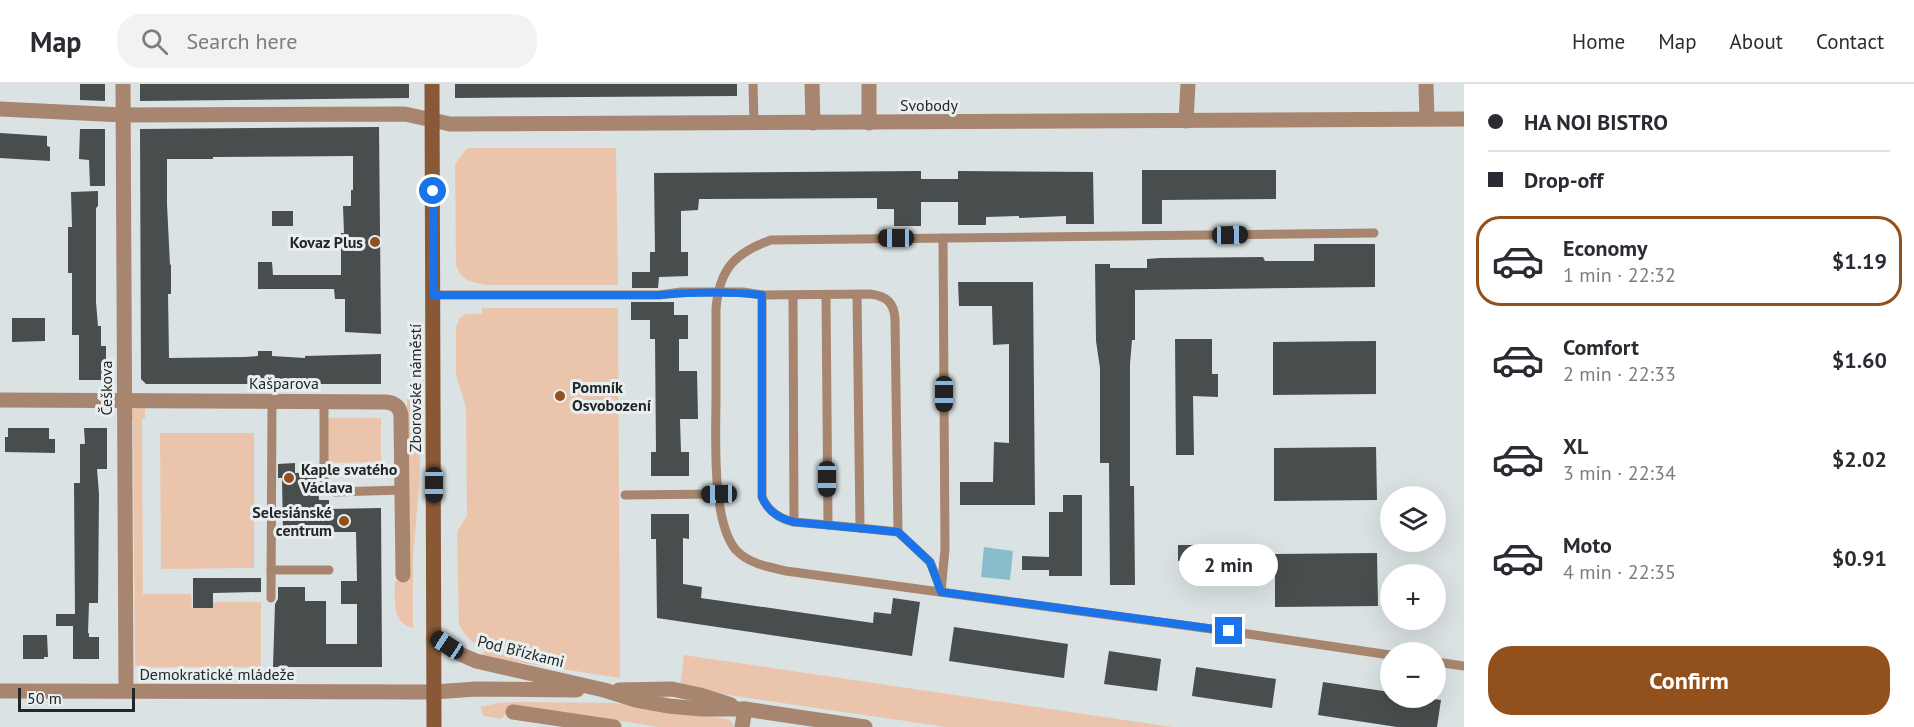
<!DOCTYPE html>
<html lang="en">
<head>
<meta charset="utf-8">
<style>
  body { margin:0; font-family:"PT Sans",sans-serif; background:#f2f2f3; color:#2b2b33; height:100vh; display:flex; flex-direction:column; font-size:22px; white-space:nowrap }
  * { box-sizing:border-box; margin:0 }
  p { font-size:20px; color:#7c7c81 }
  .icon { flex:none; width:33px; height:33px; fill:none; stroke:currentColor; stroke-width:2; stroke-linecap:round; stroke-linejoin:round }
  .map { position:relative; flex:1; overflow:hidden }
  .sheet { display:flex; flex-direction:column; background:#fff; width:450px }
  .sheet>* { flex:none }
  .hud { display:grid; align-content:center; height:132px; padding:0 24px; background:#fff }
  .buttons { position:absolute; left:1380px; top:402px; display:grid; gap:12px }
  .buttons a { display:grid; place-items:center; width:66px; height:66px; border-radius:50%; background:#fff; box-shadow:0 6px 24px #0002; font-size:30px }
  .scale { position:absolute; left:18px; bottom:15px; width:117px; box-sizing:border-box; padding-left:6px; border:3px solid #242727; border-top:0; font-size:16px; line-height:21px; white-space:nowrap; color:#242727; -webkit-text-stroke:4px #e9eff1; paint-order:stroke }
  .end { position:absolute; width:27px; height:27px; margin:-14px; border:8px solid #1a73e8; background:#fff; box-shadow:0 0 0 3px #fff }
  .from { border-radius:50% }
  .bubble { position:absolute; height:42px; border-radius:21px; background:#fff; box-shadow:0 6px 24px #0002; font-size:20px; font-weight:700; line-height:42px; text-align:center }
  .car { position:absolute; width:18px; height:36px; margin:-18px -9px; border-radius:8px; box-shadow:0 0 4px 2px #0007; background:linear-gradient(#222 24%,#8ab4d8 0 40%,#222 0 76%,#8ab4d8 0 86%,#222 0) }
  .hud b { display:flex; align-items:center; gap:21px; height:57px; font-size:22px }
  .hud b+b { border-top:2px solid #e1e1e2 }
  .hud i { width:15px; height:15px; background:#2b2b33 }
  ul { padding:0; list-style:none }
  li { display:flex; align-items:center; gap:18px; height:90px; margin:0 12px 9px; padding:0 12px; border:3px solid transparent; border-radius:24px }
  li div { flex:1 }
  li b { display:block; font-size:22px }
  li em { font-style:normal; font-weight:700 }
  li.selected { border-color:#91501c }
  li>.icon { width:54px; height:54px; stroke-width:1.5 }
  .cta { display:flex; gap:12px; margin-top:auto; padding:12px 24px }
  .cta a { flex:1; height:69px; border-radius:24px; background:#91501c; color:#fff; font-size:24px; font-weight:700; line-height:69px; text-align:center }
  header { display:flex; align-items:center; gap:36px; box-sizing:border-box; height:84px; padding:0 30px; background:#fff; border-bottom:2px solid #e1e1e2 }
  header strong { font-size:28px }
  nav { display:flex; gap:33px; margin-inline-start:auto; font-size:21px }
  .search { width:420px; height:54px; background:#f2f2f3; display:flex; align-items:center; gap:15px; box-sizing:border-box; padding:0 21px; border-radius:24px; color:#7c7c81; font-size:22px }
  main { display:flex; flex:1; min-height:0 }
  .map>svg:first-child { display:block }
  .green { fill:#ebc5ab }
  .water { fill:#88becb }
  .building { fill:#484d4e }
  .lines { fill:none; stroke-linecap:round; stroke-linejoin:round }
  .service { stroke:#a7856e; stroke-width:9 }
  .minor { stroke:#a7856e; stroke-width:15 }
  .tertiary { stroke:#a7856e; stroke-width:15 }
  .secondary { stroke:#895836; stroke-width:15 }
  .route { stroke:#1a73e8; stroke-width:8 }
  .poi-dot { fill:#91501c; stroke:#e9eff1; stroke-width:2 }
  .labels { text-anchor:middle; stroke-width:6; stroke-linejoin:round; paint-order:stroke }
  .street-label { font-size:16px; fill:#242727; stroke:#e9eff1 }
  .poi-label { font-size:16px; font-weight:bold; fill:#242727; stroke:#e9eff1; text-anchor:end }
</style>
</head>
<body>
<header>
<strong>Map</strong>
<div class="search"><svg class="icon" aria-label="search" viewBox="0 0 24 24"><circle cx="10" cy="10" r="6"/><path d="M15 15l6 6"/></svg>Search here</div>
<nav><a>Home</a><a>Map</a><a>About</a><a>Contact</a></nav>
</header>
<main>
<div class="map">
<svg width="1464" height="643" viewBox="0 0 1464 643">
  <rect width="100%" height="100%" fill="#dbe2e4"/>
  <g class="green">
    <path d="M 467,64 L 616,64 L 618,201 L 488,201 C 471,198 462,198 456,181 L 455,80 Z"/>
    <path d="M 482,224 L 618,224 L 620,594 L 483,573 L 485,565 C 473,560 466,553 459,541 L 457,448 L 467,431 L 466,323 L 456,291 L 456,243 L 460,234 L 466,230 L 482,230 Z"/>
    <path d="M 407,309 L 413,309 L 420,341 L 420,391 L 413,474 L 413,544 C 391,539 395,515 395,497 L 409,497 Z"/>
    <path d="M 145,320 L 145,334 L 142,335 L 143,510 L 191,510 L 192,524 L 213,524 L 213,518 L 261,518 L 261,583 L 144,583 L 143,581 L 135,582 L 133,337 L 129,337 L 132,325 Z"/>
    <path d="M 328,334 L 381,334 L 381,378 L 328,379 Z"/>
    <path d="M 160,349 L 254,349 L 254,484 L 161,485 Z"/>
    <path d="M 684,571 L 1172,643 L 946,643 L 680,604 Z"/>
    <path d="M 516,618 L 614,619 L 728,635 L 733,639 L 734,643 L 659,643 L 515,621 L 501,635 L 484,632 L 480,623 L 497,619 Z"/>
  </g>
  <path class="water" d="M 984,463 L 1013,467 L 1010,496 L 981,493 Z"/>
  <g class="building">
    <path d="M 80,0 L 105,0 L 105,17 L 80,16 Z"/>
    <path d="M 140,0 L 409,0 L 409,14 L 140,17 Z"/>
    <path d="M 455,0 L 737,0 L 737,12 L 455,14 Z"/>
    <path d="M 379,43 L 381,250 L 345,248 L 345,215 L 335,215 L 334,205 L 258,205 L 258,178 L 272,178 L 273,191 L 341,191 L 341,149 L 344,149 L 343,122 L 351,122 L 351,106 L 353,106 L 353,72 L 213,73 L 213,75 L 167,75 L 167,120 L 170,181 L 171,180 L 171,210 L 168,210 L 169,274 L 244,273 L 258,272 L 258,267 L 272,267 L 272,272 L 305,274 L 305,272 L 381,270 L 381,300 L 146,300 L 141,295 L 140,45 Z"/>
    <path d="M 80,45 L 105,45 L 105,102 L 90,102 L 89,76 L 79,75 Z"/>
    <path d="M 0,49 L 47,52 L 47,62 L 50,63 L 50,77 L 0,74 Z"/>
    <path d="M 1142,86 L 1276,86 L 1276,115 L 1162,116 L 1162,140 L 1142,140 Z"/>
    <path d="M 921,87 L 921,95 L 958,95 L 958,87 L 1093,88 L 1094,140 L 1066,140 L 1066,132 L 1019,134 L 1019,132 L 986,133 L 986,141 L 958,141 L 958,118 L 921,118 L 921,142 L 894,142 L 894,125 L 877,125 L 877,114 L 699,115 L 698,126 L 681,127 L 681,168 L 688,168 L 688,192 L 659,193 L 658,204 L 632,204 L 632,188 L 650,188 L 650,168 L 655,168 L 654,89 Z"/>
    <path d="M 98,107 L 98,122 L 96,124 L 96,218 L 98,242 L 101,242 L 101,262 L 106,262 L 106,296 L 79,296 L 79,251 L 72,251 L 72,189 L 68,189 L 68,143 L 72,143 L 71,108 Z"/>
    <rect x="272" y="127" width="21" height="15"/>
    <path d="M 1314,160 L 1375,160 L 1375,203 L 1135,206 L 1135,256 L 1132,256 L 1130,280 L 1130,402 L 1134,402 L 1135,501 L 1110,501 L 1109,379 L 1100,379 L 1100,284 L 1096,257 L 1095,180 L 1110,180 L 1110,184 L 1147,184 L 1147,175 L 1160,174 L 1263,173 L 1265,177 L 1314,177 Z"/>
    <path d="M 958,198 L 1033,198 L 1035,421 L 960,421 L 960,398 L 993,398 L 994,358 L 1009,359 L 1009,260 L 993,261 L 992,222 L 959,222 Z"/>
    <path d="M 631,218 L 674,218 L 674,231 L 688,231 L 688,255 L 679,255 L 679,287 L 697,287 L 698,335 L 680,335 L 681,368 L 689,368 L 689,392 L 651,392 L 651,368 L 656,368 L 655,255 L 650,255 L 650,236 L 631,236 Z"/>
    <path d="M 12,234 L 45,234 L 45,257 L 12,258 Z"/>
    <path d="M 1175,255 L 1212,255 L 1212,290 L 1218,290 L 1218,313 L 1193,312 L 1194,371 L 1176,371 Z"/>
    <path d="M 1376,257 L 1376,310 L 1273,311 L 1273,258 Z"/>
    <path d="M 8,344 L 49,344 L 49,355 L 55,355 L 55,369 L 5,368 L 5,353 L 8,353 Z"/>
    <path d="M 84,344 L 107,344 L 107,385 L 97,385 L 99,410 L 98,519 L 89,519 L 88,549 L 89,549 L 89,553 L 99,553 L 99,575 L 73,575 L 73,542 L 56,542 L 56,530 L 75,530 L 74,399 L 80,399 L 80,360 L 85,360 Z"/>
    <path d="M 1376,363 L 1377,416 L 1274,417 L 1274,364 Z"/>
    <path d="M 295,379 L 295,389 L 317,388 L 319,416 L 329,416 L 329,425 L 381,424 L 382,583 L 273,583 L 275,520 L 278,515 L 278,503 L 305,503 L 305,517 L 326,517 L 326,560 L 357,560 L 357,520 L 341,520 L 341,497 L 357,497 L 356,448 L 283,448 L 282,394 L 278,394 L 278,380 Z"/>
    <path d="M 1063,411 L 1082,411 L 1082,492 L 1049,492 L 1049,486 L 1022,486 L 1022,472 L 1049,473 L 1049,428 L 1063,428 Z"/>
    <path d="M 651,430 L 689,430 L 689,455 L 683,454 L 683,500 L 702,503 L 701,514 L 873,539 L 874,528 L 891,530 L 893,514 L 920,518 L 912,572 L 657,534 L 656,455 L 651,455 Z"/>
    <rect x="1178" y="461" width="17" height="16"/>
    <path d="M 1377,469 L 1378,522 L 1275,523 L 1275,470 Z"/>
    <path d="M 193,494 L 261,494 L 261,508 L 213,509 L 213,524 L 193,524 Z"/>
    <path d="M 954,543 L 1068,560 L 1064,594 L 949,577 Z"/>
    <path d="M 23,551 L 47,551 L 48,573 L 44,573 L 44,575 L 23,575 Z"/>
    <path d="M 1109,567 L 1161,575 L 1157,607 L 1104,600 Z"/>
    <path d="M 1196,583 L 1276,595 L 1272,624 L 1192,612 Z"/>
    <path d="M 1323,598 L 1390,608 L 1390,614 L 1427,614 L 1441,616 L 1437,643 L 1397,643 L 1318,631 Z"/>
  </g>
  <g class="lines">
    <g class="service">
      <path d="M 753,0 L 754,39"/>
      <path d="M 1374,149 L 771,156 C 734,169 719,186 716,225 C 716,254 716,283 716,312 C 716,350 711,437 736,466 C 749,480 769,483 786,487 L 1248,550 L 1390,571"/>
      <path d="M 433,211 L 659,211 L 681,208 L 743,208 L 762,211 L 870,210 C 887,212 894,219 895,235 L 898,448 L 860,444"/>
      <path d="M 762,211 L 762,413 C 768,427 780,435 794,438"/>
      <path d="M 793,211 L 794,438 L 828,441 L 826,211"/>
      <path d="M 324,318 L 324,396 L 326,405 L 335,408 L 402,406"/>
      <path d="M 625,411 L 719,410"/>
      <path d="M 828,441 L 860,444 L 857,211"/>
      <path d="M 898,448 L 930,478 L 941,505"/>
      <path d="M 271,486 L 329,486"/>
      <path d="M 941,508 L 945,465 L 943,154"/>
      <path d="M 271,514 L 272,318"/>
      <path d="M 1436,578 L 1464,582"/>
    </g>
    <g class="minor">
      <path d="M 123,0 L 126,607"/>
      <path d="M 812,0 L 813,39"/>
      <path d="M 869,0 L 869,39"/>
      <path d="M 1426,0 L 1427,35"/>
      <path d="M 0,25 L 123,31 L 405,30 L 450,40 L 1464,35"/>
      <path d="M 1186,37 L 1188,0"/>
      <path d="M 0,316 L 386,318 C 395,319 400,323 401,332 L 403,491"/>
      <path d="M 0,607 L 434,608"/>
      <path d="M 513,628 L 614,643"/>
      <path d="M 742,643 L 745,625"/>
    </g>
    <g class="tertiary">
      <path d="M 434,553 L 460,570 L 476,577 L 604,606 L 636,616 L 669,622 L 701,625 L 745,625 L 865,643"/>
      <path d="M 619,606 L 672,605 L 700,611 L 731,621"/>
      <path d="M 434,608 L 476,605 L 577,606"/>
    </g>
    <path class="secondary" d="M 432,0 L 434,643"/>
  </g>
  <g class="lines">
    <path class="route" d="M 433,107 L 433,211 L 659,211 C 694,208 726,207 762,211 L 762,413 C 768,428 780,435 794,438 L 898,448 L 930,478 L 941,508 L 1229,547"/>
  </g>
  <g class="poi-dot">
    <circle cx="375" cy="158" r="6"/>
    <circle cx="560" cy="312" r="6"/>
    <circle cx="289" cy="394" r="6"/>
    <circle cx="344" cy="437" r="6"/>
  </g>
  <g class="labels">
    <g class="street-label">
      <text x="929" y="27">Svobody</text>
      <text x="284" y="305">Kašparova</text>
      <text transform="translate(106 304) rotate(-90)" y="6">Češkova</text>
      <text transform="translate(415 304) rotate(-90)" y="6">Zborovské náměstí</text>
      <text transform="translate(521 567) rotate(14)" y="6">Pod Břízkami</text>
      <text x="217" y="596">Demokratické mládeže</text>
    </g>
    <g class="poi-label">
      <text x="363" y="164">Kovaz Plus</text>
      <text x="572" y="309" text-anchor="start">Pomník<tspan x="572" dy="18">Osvobození</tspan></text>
      <text x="301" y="391" text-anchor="start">Kaple svatého<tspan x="301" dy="18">Václava</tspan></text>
      <text x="332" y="434">Selesiánské<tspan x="332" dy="18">centrum</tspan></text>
    </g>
  </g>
</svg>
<div class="buttons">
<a><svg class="icon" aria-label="layers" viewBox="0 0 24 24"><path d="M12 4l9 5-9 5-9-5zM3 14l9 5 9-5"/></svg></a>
<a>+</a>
<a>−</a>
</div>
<div class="scale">50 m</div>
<i class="end from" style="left:433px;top:107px"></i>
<i class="end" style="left:1229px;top:547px"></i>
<div class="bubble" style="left:1179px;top:460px;width:99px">2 min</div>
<i class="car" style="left:1230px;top:151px;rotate:89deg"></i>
<i class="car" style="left:896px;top:154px;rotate:270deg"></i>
<i class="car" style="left:944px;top:310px;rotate:180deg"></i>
<i class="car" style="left:827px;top:395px;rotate:180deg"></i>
<i class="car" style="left:434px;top:401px;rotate:180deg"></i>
<i class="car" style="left:719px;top:410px;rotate:269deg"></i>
<i class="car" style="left:447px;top:561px;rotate:303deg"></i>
</div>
<section class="sheet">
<div class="hud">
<b><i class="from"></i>HA NOI BISTRO</b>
<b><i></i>Drop-off</b>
</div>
<ul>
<li class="selected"><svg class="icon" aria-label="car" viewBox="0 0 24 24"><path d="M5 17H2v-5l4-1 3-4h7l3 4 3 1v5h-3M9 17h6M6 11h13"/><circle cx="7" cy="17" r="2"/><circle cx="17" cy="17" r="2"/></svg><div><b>Economy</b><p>1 min · 22:32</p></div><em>$1.19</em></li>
<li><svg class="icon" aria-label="car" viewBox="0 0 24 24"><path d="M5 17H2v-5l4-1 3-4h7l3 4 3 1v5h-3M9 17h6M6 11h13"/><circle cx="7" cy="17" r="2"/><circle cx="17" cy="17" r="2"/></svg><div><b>Comfort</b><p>2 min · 22:33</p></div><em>$1.60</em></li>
<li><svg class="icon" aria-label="car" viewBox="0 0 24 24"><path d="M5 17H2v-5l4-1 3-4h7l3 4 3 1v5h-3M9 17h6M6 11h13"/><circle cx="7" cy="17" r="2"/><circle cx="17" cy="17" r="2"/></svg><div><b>XL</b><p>3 min · 22:34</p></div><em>$2.02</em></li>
<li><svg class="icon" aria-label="car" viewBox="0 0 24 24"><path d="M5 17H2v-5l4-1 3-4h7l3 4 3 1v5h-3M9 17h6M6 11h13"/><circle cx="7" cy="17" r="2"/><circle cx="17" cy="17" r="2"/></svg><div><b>Moto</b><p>4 min · 22:35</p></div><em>$0.91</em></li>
</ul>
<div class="cta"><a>Confirm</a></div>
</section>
</main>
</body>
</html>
